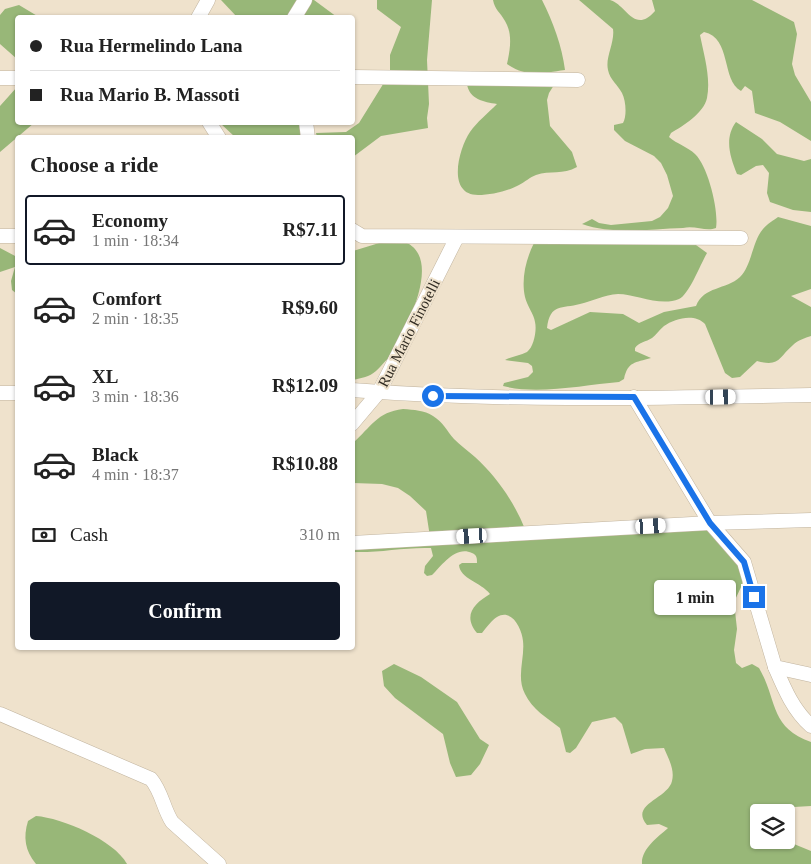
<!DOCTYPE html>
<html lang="en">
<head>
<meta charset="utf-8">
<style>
  body { margin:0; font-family:"Times New Roman",serif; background:#f6f6f6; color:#222; height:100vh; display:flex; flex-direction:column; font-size:19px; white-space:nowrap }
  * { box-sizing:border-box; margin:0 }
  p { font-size:16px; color:#767676 }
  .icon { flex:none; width:28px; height:28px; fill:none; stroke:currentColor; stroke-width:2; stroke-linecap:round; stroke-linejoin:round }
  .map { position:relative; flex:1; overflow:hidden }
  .drawer { position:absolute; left:15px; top:135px; width:340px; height:515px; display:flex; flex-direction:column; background:#fff; border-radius:5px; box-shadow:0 1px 4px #0004 }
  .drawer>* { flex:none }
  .hud { position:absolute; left:15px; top:15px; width:340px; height:110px; border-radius:5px; box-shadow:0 1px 4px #0004; display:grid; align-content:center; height:110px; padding:0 15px; background:#fff }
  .buttons { position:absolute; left:750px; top:804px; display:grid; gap:10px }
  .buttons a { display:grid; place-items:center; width:45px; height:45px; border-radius:5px; background:#fff; box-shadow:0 1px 4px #0004; font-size:25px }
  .end { position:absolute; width:22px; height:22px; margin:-11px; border:6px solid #1a73e8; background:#fff; box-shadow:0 0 0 2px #fff }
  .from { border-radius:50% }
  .bubble { position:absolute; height:35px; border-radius:5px; background:#fff; box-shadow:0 1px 4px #0004; font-size:16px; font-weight:700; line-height:35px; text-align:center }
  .car { position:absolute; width:15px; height:30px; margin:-15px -8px; border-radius:6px; box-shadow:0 0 4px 1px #0007; background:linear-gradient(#fff 24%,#345 0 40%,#fff 0 76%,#345 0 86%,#fff 0) }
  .hud b { display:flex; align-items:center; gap:18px; height:48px; font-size:19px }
  .hud b+b { border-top:1px solid #e0e0e0 }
  .hud i { width:12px; height:12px; background:#222 }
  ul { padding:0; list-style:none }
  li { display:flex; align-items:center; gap:15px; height:70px; margin:0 10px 8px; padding:0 5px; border:2px solid transparent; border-radius:5px }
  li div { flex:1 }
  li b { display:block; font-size:19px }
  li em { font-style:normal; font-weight:700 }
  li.current { border-color:#111827 }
  li>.icon { width:45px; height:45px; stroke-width:1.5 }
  h2 { padding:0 15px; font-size:22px; line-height:60px }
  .pay { display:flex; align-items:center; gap:12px; height:55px; padding:0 15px; font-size:19px }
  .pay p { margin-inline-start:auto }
  .button { display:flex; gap:10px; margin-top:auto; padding:10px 15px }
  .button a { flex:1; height:58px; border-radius:5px; background:#111827; color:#fff; font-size:20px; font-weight:700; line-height:58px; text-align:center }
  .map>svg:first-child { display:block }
  .forest { fill:#98b778 }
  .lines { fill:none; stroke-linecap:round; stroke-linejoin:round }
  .minor-casing { stroke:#c1b49f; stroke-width:15 }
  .minor { stroke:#fff; stroke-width:14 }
  .route { stroke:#1a73e8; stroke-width:6 }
  .labels { text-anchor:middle; stroke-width:4; stroke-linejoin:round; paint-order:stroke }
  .street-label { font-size:15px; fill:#312c23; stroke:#efe2cc }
</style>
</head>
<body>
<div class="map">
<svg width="811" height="864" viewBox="0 0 811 864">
  <rect width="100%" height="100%" fill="#efe2cc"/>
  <g class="forest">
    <path d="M 221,0 L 314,0 L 337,17 L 237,17 Z"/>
    <path d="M 377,0 L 432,0 L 427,60 L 429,104 L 427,118 L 428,128 L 381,136 L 353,157 L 352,138 L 317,137 L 316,133 L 346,132 L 359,123 L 390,73 L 390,55 L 401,27 L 377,9 Z"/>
    <path d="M 493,0 L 542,0 C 553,22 562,46 565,70 C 541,73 528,78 507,64 C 510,50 513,34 505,21 C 500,12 495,10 493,0 Z"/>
    <path d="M 579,0 C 588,0 601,0 610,0 C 626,4 634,35 655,11 L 652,0 L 752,0 L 794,22 L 797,34 L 792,64 L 795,75 L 811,102 L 811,141 L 780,122 L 755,113 L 752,91 L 745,86 L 741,91 C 721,80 732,38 704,32 L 700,35 C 704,55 711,78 707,98 C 704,113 683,126 671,133 L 669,137 C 677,144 688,147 695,154 C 708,166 719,211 716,228 C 706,232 695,225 683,228 C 651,229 613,235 582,224 L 592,219 L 599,223 L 611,225 L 652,221 L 660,217 L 668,208 L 673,196 L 667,175 L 661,163 L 654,156 L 625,141 L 614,130 L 614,125 L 623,123 C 627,116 626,101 622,93 C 618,85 610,80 608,70 C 605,57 615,43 613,29 Z"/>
    <path d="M 19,5 L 39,17 L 18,18 L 17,59 L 0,44 L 0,15 L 5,9 Z"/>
    <path d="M 467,84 L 554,85 L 549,93 L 547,100 L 550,126 L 572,152 L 577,167 C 563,175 550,170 536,175 C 530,177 525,182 519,185 C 508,191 491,195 478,195 C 446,195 459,148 470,132 C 477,122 488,113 497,104 C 484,102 469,99 467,84 Z"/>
    <path d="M 17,87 L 18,122 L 34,123 L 0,152 L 0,106 Z"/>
    <path d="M 736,122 L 762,139 L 777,154 L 804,161 L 811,159 L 811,212 L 793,210 L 770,202 L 767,193 L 769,173 L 763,165 L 756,166 L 741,175 L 737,174 C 730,157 724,138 736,122 Z"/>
    <path d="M 220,123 L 299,123 L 301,137 L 235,137 Z"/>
    <path d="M 778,217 L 811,226 L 811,289 L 791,296 L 811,307 L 811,336 C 805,338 798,340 793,345 C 778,358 780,367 757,361 L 740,377 L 732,378 L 725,373 L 705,324 C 695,313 675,318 664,326 C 659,330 656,335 652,338 C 646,342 639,342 635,348 L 635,351 L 651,358 C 635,363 628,361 624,379 L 619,382 C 584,385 537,395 503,386 L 504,383 L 528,377 L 533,372 L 532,366 L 528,363 L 505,360 C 512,356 520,356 527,352 C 534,347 537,330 535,322 C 534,314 527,306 525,297 C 521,279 526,259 534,243 L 677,242 L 696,245 L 707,253 C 701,263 689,295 679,299 C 660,307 636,294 618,294 C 604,295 593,301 580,304 C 562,309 550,303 547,328 L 551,330 L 590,312 L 623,314 L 639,323 L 664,312 L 696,306 C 704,286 726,290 740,277 C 752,265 752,242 763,229 C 767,224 774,220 778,217 Z"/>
    <path d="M 389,240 C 394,241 400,241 405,242 C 445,259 403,332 392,357 C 385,359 382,366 376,371 C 369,377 362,378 353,380 L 353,251 Z"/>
    <path d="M 0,248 L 17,257 L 17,294 L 12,290 L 11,281 L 15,267 L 0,272 Z"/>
    <path d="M 403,409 C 414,410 424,410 433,416 C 443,422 447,431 454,439 C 460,445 468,451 475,457 C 497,477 514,502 525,529 L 584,523 L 683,519 L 699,522 L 736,560 L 743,577 L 742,585 L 734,602 L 737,629 L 734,650 L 736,663 L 742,668 L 752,664 L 759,668 C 778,701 769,727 811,742 L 811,806 L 794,807 L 786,823 L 786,812 L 759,812 L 759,840 L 786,840 L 786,838 L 789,842 L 811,851 L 811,864 L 642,864 C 641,849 658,837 668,828 L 659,824 L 647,825 C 629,804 668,799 672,781 C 675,769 668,758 664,748 L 645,749 L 631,754 L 622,724 L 615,717 L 592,722 L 576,748 L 570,753 L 566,752 L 560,728 C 547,718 532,709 525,694 C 516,677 525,658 523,641 C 522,629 512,608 497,617 C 492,620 486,628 482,633 L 477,633 C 462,615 475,603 490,594 C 481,582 460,579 459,565 L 462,563 L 477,563 C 477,558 477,555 472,553 C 456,545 442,565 432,575 L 427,576 L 424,573 L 425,566 L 433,556 L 431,548 C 404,547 379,553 353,552 L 352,542 L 430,537 L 426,511 L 410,496 L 398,488 L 382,484 L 353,483 L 353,443 C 371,427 377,412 403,409 Z"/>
    <path d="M 394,664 L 421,677 L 457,702 L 480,739 L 489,745 L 480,764 L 471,775 L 456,777 L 450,763 L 443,734 L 395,698 L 384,686 L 382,671 Z"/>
    <path d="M 36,816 C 62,818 114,840 127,864 L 36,864 C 25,851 23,837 28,821 Z"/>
  </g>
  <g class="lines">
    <g class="minor-casing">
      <g id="minor">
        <path d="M 198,18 L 208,0"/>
        <path d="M 294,18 L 305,0"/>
        <path d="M 352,77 L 578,80"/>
        <path d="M 0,78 L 18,78"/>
        <path d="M 209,122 L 219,138"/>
        <path d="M 306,122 L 308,138"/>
        <path d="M 352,230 L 362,236 L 741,238"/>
        <path d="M 0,236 L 18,236"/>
        <path d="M 352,390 C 505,402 658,398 811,395"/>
        <path d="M 0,393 L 18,393"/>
        <path d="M 634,397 L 710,523 L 744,562 L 775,667 L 811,675"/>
        <path d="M 352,424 L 379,392 L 457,237"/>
        <path d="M 352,543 L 710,523 L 811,520"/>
        <path d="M 775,667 C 784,688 793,710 811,726"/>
        <path d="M 0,714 L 151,779 C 162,792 163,808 172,822 L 219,864"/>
      </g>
    </g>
    <use href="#minor" class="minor"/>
  </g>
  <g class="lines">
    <path class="route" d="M 433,396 L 634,397 L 710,523 L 744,562 L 754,597"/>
  </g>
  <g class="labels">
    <g class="street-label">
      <text transform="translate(409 333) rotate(-63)" y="5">Rua Mario Finotelli</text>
    </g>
  </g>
</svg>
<div class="buttons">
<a><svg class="icon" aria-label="layers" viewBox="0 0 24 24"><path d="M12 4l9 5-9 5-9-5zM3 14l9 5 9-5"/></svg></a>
</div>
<i class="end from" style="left:433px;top:396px"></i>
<i class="end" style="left:754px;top:597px"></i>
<div class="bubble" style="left:654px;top:580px;width:82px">1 min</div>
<i class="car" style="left:721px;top:397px;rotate:89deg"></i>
<i class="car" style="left:651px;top:526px;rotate:87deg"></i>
<i class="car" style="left:472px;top:536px;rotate:267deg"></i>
<div class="hud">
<b><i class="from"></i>Rua Hermelindo Lana</b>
<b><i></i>Rua Mario B. Massoti</b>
</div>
<section class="drawer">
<h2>Choose a ride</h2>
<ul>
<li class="current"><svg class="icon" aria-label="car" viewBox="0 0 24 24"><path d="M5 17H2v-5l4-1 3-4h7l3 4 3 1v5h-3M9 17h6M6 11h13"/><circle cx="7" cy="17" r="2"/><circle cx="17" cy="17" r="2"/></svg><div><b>Economy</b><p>1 min · 18:34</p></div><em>R$7.11</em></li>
<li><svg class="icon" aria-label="car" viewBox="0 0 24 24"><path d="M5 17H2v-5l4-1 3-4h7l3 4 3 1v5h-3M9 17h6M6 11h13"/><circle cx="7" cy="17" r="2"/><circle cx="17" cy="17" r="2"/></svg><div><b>Comfort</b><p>2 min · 18:35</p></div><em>R$9.60</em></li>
<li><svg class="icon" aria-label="car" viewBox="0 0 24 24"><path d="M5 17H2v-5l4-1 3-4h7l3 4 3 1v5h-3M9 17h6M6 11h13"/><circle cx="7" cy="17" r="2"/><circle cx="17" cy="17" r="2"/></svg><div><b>XL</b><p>3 min · 18:36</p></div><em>R$12.09</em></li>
<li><svg class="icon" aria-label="car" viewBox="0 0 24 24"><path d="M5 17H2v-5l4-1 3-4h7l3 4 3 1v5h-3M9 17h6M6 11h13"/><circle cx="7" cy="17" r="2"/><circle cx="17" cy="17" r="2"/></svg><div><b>Black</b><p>4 min · 18:37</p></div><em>R$10.88</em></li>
</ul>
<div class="pay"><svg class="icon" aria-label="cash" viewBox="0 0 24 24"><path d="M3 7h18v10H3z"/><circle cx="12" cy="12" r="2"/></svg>Cash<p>310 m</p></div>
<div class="button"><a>Confirm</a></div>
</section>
</div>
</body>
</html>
